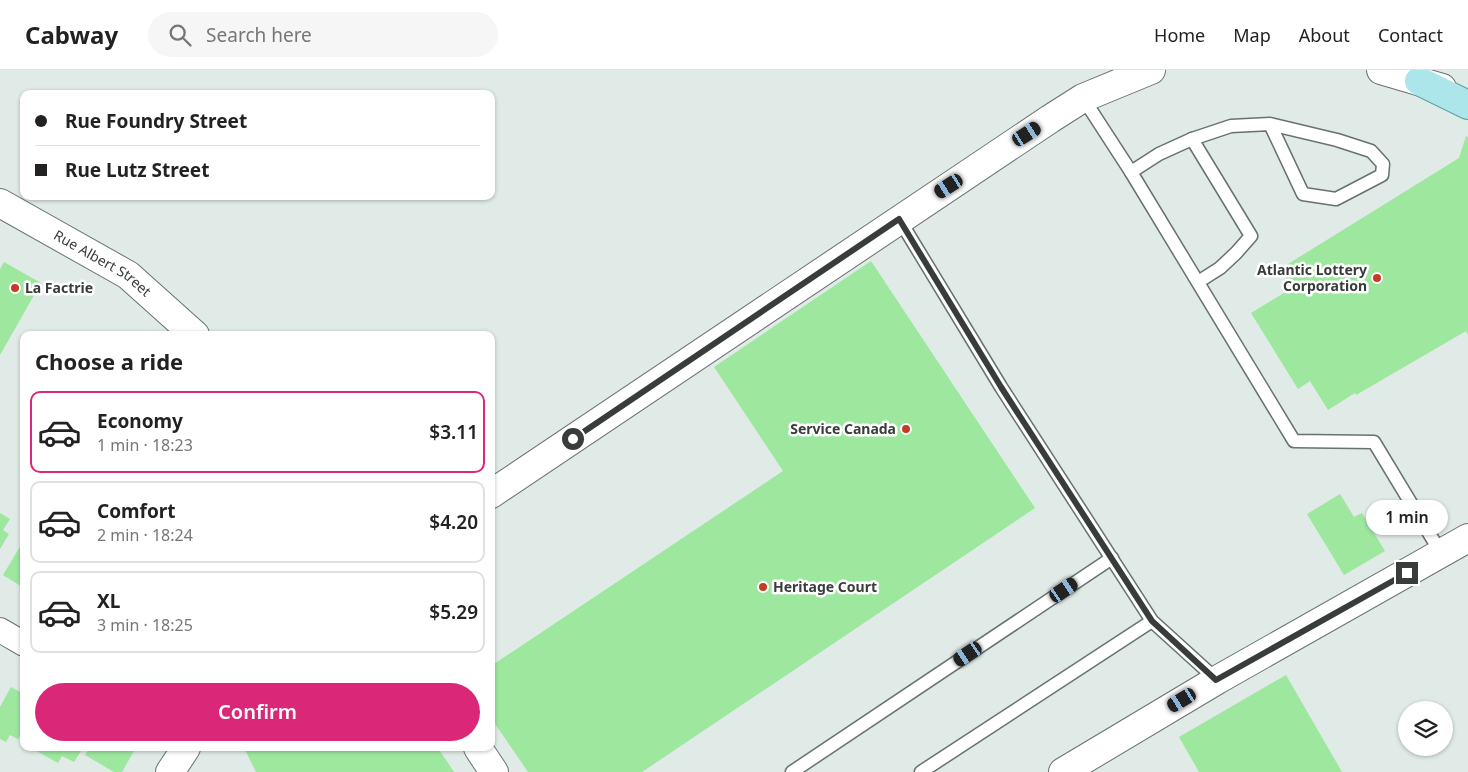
<!DOCTYPE html>
<html lang="en">
<head>
<meta charset="utf-8">
<style>
  body { margin:0; font-family:"Noto Sans",sans-serif; background:#f6f6f6; color:#222; height:100vh; display:flex; flex-direction:column; font-size:19px; white-space:nowrap }
  * { box-sizing:border-box; margin:0 }
  p { font-size:16px; color:#767676 }
  .icon { flex:none; width:28px; height:28px; fill:none; stroke:currentColor; stroke-width:2; stroke-linecap:round; stroke-linejoin:round }
  .map { position:relative; flex:1; overflow:hidden }
  .sheet { position:absolute; left:20px; top:261px; width:475px; height:420px; display:flex; flex-direction:column; background:#fff; border-radius:10px; box-shadow:0 1px 4px #0004 }
  .sheet>* { flex:none }
  .top-card { position:absolute; left:20px; top:20px; width:475px; height:110px; border-radius:10px; box-shadow:0 1px 4px #0004; display:grid; align-content:center; height:110px; padding:0 15px; background:#fff }
  .fabs { position:absolute; left:1398px; top:631px; display:grid; gap:10px }
  .fabs a { display:grid; place-items:center; width:55px; height:55px; border-radius:50%; background:#fff; box-shadow:0 1px 4px #0004; font-size:25px }
  .end { position:absolute; width:22px; height:22px; margin:-11px; border:6px solid #383c3b; background:#fff; box-shadow:0 0 0 2px #fff }
  .from { border-radius:50% }
  .bubble { position:absolute; height:35px; border-radius:18px; background:#fff; box-shadow:0 1px 4px #0004; font-size:16px; font-weight:600; line-height:35px; text-align:center }
  .car { position:absolute; width:15px; height:30px; margin:-15px -8px; border-radius:6px; box-shadow:0 0 4px 1px #0007; background:linear-gradient(#222 24%,#8ab4d8 0 40%,#222 0 76%,#8ab4d8 0 86%,#222 0) }
  .top-card b { display:flex; align-items:center; gap:18px; height:48px; font-size:19px }
  .top-card b+b { border-top:1px solid #e0e0e0 }
  .top-card i { width:12px; height:12px; background:#222 }
  ul { padding:0; list-style:none }
  li { display:flex; align-items:center; gap:15px; height:82px; margin:0 10px 8px; padding:0 5px; border:2px solid #e0e0e0; border-radius:10px }
  li div { flex:1 }
  li b { display:block; font-size:19px }
  li em { font-style:normal; font-weight:600 }
  li.on { border-color:#db2777 }
  li>.icon { width:45px; height:45px; stroke-width:1.5 }
  h2 { padding:0 15px; font-size:22px; line-height:60px }
  .button { display:flex; gap:10px; margin-top:auto; padding:10px 15px }
  .button a { flex:1; height:58px; border-radius:30px; background:#db2777; color:#fff; font-size:20px; font-weight:600; line-height:58px; text-align:center }
  header { display:flex; align-items:center; gap:30px; box-sizing:border-box; height:70px; padding:0 25px; background:#fff; border-bottom:1px solid #e0e0e0 }
  header strong { font-size:24px }
  nav { display:flex; gap:28px; margin-inline-start:auto; font-size:18px }
  .search { width:350px; height:45px; background:#f6f6f6; display:flex; align-items:center; gap:12px; box-sizing:border-box; padding:0 18px; border-radius:28px; color:#767676; font-size:19px }
  .map>svg:first-child { display:block }
  .building { fill:#9de79f }
  .lines { fill:none; stroke-linecap:round; stroke-linejoin:round }
  .lane-casing { stroke:#69716f; stroke-width:15 }
  .street-casing { stroke:#69716f; stroke-width:26 }
  .secondary-casing { stroke:#69716f; stroke-width:30 }
  .primary-casing { stroke:#60a0a5; stroke-width:30 }
  .lane { stroke:#fff; stroke-width:12 }
  .street { stroke:#fff; stroke-width:24 }
  .secondary { stroke:#fff; stroke-width:28 }
  .primary { stroke:#ace6eb; stroke-width:28 }
  .route { stroke:#383c3b; stroke-width:6 }
  .poi-dot { fill:#c63b25; stroke:#fff; stroke-width:2 }
  .labels { text-anchor:middle; stroke-width:5; stroke-linejoin:round; paint-order:stroke }
  .street-label { font-size:14px; fill:#383c3b; stroke:#fff }
  .poi-label { font-size:14px; font-weight:bold; fill:#383c3b; stroke:#fff; text-anchor:end }
</style>
</head>
<body>
<header>
<strong>Cabway</strong>
<div class="search"><svg class="icon" aria-label="search" viewBox="0 0 24 24"><circle cx="10" cy="10" r="6"/><path d="M15 15l6 6"/></svg>Search here</div>
<nav><a>Home</a><a>Map</a><a>About</a><a>Contact</a></nav>
</header>
<div class="map">
<svg width="1468" height="702" viewBox="0 0 1468 702">
  <rect width="100%" height="100%" fill="#e0eae6"/>
  <g class="building">
    <path d="M 1466,66 L 1468,67 L 1468,265 L 1466,261 L 1356,325 L 1355,323 L 1328,340 L 1310,311 L 1298,319 L 1251,243 L 1292,218 L 1280,199 L 1459,88 Z"/>
    <path d="M 871,191 L 1035,438 L 642,702 L 528,702 L 491,648 L 491,596 L 783,401 L 714,297 Z"/>
    <path d="M 4,192 L 41,213 L 0,285 L 0,199 Z"/>
    <path d="M 1340,424 L 1354,447 L 1362,443 L 1385,481 L 1344,505 L 1307,444 Z"/>
    <path d="M 0,443 L 10,449 L 3,460 L 9,464 L 0,479 Z"/>
    <path d="M 24,470 L 24,518 L 3,505 Z"/>
    <path d="M 1286,605 L 1342,702 L 1199,702 L 1179,667 Z"/>
    <path d="M 11,617 L 24,624 L 24,659 L 18,669 L 10,665 L 6,672 L 0,669 L 0,637 Z"/>
    <path d="M 31,678 L 83,678 L 74,692 L 62,686 L 58,693 Z"/>
    <path d="M 89,678 L 131,678 L 135,679 L 122,702 L 114,702 L 85,685 Z"/>
    <path d="M 244,678 L 438,678 L 454,702 L 256,702 Z"/>
  </g>
  <g class="lines">
    <g class="lane-casing">
      <g id="lane">
        <path d="M 1083,28 L 1131,102 L 1294,371 L 1374,372 L 1441,483"/>
        <path d="M 1192,69 L 1251,166 L 1236,183 L 1220,198 L 1198,212"/>
        <path d="M 1131,102 L 1159,84 L 1192,69 L 1231,56 L 1270,54 L 1337,70 L 1371,81 L 1383,94 L 1382,105 L 1336,129 L 1303,124 L 1270,54"/>
        <path d="M 899,149 L 1001,317 L 1152,551 L 1217,610"/>
        <path d="M 792,702 L 1112,488"/>
        <path d="M 921,702 L 1152,551"/>
      </g>
    </g>
    <g class="street-casing">
      <path id="street" d="M 0,560 L 24,574"/>
    </g>
    <g class="secondary-casing">
      <g id="secondary">
        <path d="M 1381,0 L 1442,18"/>
        <path id="s1" d="M 0,133 L 128,205 L 195,265"/>
        <path d="M 491,424 L 1050,49 L 1083,28 L 1151,0"/>
        <path d="M 478,678 L 494,702"/>
        <path d="M 170,702 L 186,678"/>
        <path d="M 1063,702 L 1217,610 L 1468,468"/>
      </g>
    </g>
    <g class="primary-casing">
      <path id="primary" d="M 1419,11 L 1468,35"/>
    </g>
    <use href="#lane" class="lane"/>
    <use href="#street" class="street"/>
    <use href="#secondary" class="secondary"/>
    <use href="#primary" class="primary"/>
  </g>
  <g class="lines">
    <path class="route" d="M 573,369 L 899,149 L 1001,317 L 1152,551 L 1216,610 L 1407,503"/>
  </g>
  <g class="poi-dot">
    <circle cx="1377" cy="208" r="5"/>
    <circle cx="15" cy="218" r="5"/>
    <circle cx="906" cy="359" r="5"/>
    <circle cx="763" cy="517" r="5"/>
  </g>
  <g class="labels">
    <g class="street-label">
      <text dy="5" stroke="none"><textPath href="#s1" startOffset="119">Rue Albert Street</textPath></text>
    </g>
    <g class="poi-label">
      <text x="1367" y="205">Atlantic Lottery<tspan x="1367" dy="16">Corporation</tspan></text>
      <text x="25" y="223" text-anchor="start">La Factrie</text>
      <text x="896" y="364">Service Canada</text>
      <text x="773" y="522" text-anchor="start">Heritage Court</text>
    </g>
  </g>
</svg>
<div class="fabs">
<a><svg class="icon" aria-label="layers" viewBox="0 0 24 24"><path d="M12 4l9 5-9 5-9-5zM3 14l9 5 9-5"/></svg></a>
</div>
<i class="end from" style="left:573px;top:369px"></i>
<i class="end" style="left:1407px;top:503px"></i>
<div class="bubble" style="left:1366px;top:430px;width:82px">1 min</div>
<i class="car" style="left:1027px;top:64px;rotate:57deg"></i>
<i class="car" style="left:949px;top:116px;rotate:237deg"></i>
<i class="car" style="left:1064px;top:520px;rotate:56deg"></i>
<i class="car" style="left:968px;top:584px;rotate:236deg"></i>
<i class="car" style="left:1182px;top:630px;rotate:239deg"></i>
<div class="top-card">
<b><i class="from"></i>Rue Foundry Street</b>
<b><i></i>Rue Lutz Street</b>
</div>
<section class="sheet">
<h2>Choose a ride</h2>
<ul>
<li class="on"><svg class="icon" aria-label="car" viewBox="0 0 24 24"><path d="M5 17H2v-5l4-1 3-4h7l3 4 3 1v5h-3M9 17h6M6 11h13"/><circle cx="7" cy="17" r="2"/><circle cx="17" cy="17" r="2"/></svg><div><b>Economy</b><p>1 min · 18:23</p></div><em>$3.11</em></li>
<li><svg class="icon" aria-label="car" viewBox="0 0 24 24"><path d="M5 17H2v-5l4-1 3-4h7l3 4 3 1v5h-3M9 17h6M6 11h13"/><circle cx="7" cy="17" r="2"/><circle cx="17" cy="17" r="2"/></svg><div><b>Comfort</b><p>2 min · 18:24</p></div><em>$4.20</em></li>
<li><svg class="icon" aria-label="car" viewBox="0 0 24 24"><path d="M5 17H2v-5l4-1 3-4h7l3 4 3 1v5h-3M9 17h6M6 11h13"/><circle cx="7" cy="17" r="2"/><circle cx="17" cy="17" r="2"/></svg><div><b>XL</b><p>3 min · 18:25</p></div><em>$5.29</em></li>
</ul>
<div class="button"><a>Confirm</a></div>
</section>
</div>
</body>
</html>
